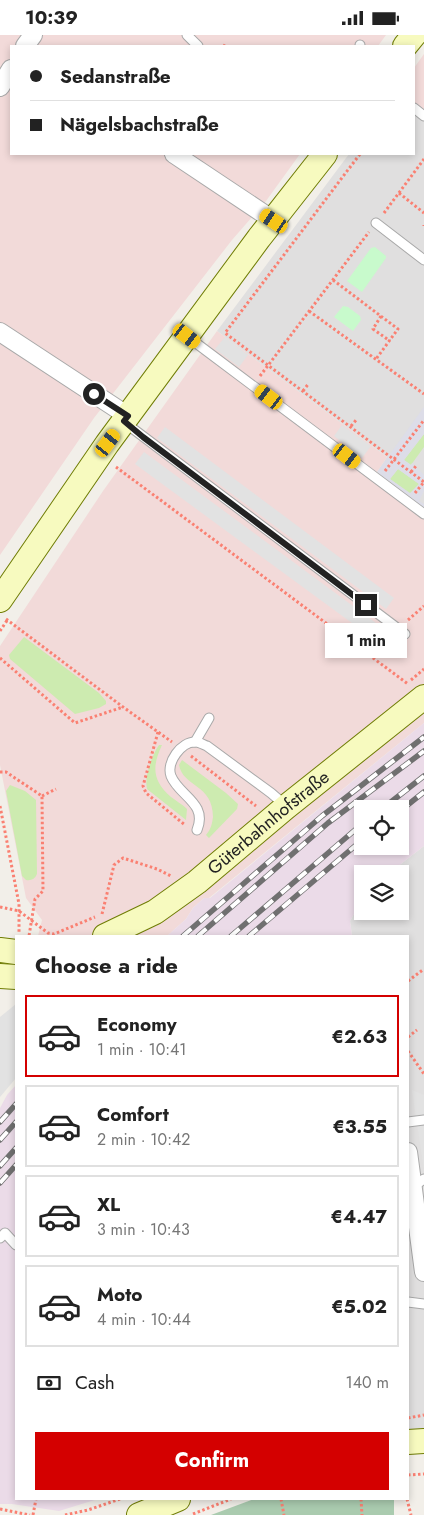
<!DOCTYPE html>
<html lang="en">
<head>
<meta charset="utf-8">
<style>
  body { margin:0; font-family:Jost,sans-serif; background:#f6f6f6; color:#222; height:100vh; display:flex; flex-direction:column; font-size:19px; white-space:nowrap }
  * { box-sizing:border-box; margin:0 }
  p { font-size:16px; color:#767676 }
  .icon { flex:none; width:28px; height:28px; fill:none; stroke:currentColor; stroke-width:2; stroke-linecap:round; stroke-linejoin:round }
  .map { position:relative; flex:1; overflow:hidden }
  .drawer { position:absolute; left:15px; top:900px; width:394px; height:565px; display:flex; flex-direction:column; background:#fff; border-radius:0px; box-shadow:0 2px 8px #0003 }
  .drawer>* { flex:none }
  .banner { position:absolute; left:10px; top:10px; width:405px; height:110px; border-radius:0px; box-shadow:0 2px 8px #0003; display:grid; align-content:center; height:110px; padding:0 20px; background:#fff }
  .fabs { position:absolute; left:354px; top:765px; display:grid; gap:10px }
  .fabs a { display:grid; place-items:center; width:55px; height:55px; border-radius:0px; background:#fff; box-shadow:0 2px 8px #0003; font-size:25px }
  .end { position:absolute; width:22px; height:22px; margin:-11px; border:6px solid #222; background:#fff; box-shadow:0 0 0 2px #fff }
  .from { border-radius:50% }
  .bubble { position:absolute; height:35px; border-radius:0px; background:#fff; box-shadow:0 2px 8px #0003; font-size:16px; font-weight:700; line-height:35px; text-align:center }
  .car { position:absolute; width:15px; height:30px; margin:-15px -8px; border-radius:6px; box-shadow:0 0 4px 1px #0007; background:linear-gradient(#f5c518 24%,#345 0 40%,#f5c518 0 76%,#345 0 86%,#f5c518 0) }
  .banner b { display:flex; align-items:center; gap:18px; height:48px; font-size:19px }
  .banner b+b { border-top:1px solid #e0e0e0 }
  .banner i { width:12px; height:12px; background:#222 }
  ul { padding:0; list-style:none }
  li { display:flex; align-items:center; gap:15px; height:82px; margin:0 10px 8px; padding:0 10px; border:2px solid #e0e0e0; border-radius:0px }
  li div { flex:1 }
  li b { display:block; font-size:19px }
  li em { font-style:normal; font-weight:700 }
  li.selected { border-color:#d40000 }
  li>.icon { width:45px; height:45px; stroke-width:1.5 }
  h2 { padding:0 20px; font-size:22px; line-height:60px }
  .pay { display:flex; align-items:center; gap:12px; height:55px; padding:0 20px; font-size:19px }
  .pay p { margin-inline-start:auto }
  .cta { display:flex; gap:10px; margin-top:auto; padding:10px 20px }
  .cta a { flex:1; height:58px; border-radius:0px; background:#d40000; color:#fff; font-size:20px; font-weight:700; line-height:58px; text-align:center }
  .status { display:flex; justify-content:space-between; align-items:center; height:35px; padding:0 25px; background:#fff; direction:ltr }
  .status svg { height:14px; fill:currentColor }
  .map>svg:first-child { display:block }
  .residential { fill:#e0dfdf }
  .commercial { fill:#f2dad9 }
  .industrial { fill:#ebdbe8; fill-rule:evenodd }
  .grass { fill:#cdebb0 }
  .cemetery { fill:#aacbaf }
  .park { fill:#c8facc }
  .parking { fill:#e2e2e2 }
  .plaza { fill:#dddde8; fill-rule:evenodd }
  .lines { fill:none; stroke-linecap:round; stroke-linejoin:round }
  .lane-casing { stroke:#a9a9a9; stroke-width:11 }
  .street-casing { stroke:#a9a9a9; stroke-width:20 }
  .secondary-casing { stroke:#707d05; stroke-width:26 }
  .path { stroke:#fa8072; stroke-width:3; stroke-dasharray:2.5 2.5; stroke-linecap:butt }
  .lane { stroke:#fff; stroke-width:9 }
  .street { stroke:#fff; stroke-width:18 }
  .secondary { stroke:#f7fabf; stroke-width:24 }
  .rail-casing { stroke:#707070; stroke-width:5.5 }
  .rail { stroke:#fff; stroke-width:4; stroke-dasharray:11; stroke-linecap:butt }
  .route { stroke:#222; stroke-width:6 }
  .labels { text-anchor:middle; stroke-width:4; stroke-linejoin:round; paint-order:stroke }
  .street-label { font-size:18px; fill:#222; stroke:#fff }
</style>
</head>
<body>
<div class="status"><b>10:39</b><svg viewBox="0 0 49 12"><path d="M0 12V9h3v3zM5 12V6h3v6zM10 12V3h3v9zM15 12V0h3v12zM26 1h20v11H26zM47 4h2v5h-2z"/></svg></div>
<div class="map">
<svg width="424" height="1480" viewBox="0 0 424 1480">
  <rect width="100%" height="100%" fill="#f2efe9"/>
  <g class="residential">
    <path d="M 414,71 L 424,79 L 424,473 L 377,437 L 387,422 L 217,296 L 349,119 L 414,119 Z"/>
    <path d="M 424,811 L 424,1406 L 412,1408 L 408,1394 L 408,901 L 352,901 L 350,886 L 362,865 L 362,876 L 400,876 L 400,839 L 388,839 Z"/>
  </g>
  <g class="commercial">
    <path d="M 0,0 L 386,0 L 378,11 L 11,11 L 11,119 L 300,119 L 266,166 L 232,205 L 94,383 L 0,520 Z"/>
    <path d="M 424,19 L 424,79 L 414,71 L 414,33 Z"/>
    <path d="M 217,296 L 387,422 L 377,437 L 424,473 L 424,688 L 209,863 L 204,863 L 193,873 L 186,884 L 167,901 L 38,901 L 42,885 L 26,863 L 0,730 L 0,611 L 103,456 Z"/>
  </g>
  <g class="industrial">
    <path d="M 424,688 L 424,811 L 388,839 L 362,839 L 362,865 L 350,886 L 352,901 L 167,901 L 186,884 L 193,873 L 204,863 L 210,863 ZM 362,774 L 400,774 L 400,811 L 362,811 Z"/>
    <path d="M 16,1050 L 16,1464 L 98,1464 L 59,1476 L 12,1469 L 0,1469 L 0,1073 L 7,1060 Z"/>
  </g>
  <g class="grass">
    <path d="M 424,399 L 424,412 L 411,430 L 404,425 Z"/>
    <path d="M 398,434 L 419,449 L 410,459 L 390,444 Z"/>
    <path d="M 24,602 L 99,658 L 106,666 L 106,669 L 99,673 L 75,679 L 10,624 L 9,620 Z"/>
    <path d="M 159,710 L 162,710 C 152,731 152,746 171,762 C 176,766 182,769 187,774 L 186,785 L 147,754 C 144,742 152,720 159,710 Z"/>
    <path d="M 182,725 L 226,758 L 238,769 L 237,774 L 209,803 L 206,800 C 211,794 212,789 213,782 C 213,749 183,752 179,730 Z"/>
    <path d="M 10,750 L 25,756 L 36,765 L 37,839 C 35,844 31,846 26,845 L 22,841 L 6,756 Z"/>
  </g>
  <path class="cemetery" d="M 254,1464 L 394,1464 L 394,1480 L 211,1480 Z"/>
  <g class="park">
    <path d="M 375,212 L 386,221 L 386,223 L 362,257 L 347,246 L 371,213 Z"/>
    <path d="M 343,271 L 348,272 L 360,281 L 361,285 L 353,296 L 334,282 Z"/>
  </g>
  <g class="parking">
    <path d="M 225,302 L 248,320 L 239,332 L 215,314 Z"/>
    <path d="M 342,390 L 371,411 L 362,423 L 334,401 Z"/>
    <path d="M 165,392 L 394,563 L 386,574 L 157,403 Z"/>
    <path d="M 144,417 L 380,591 L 371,602 L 135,429 Z"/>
    <path d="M 16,969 L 16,1043 L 0,1062 L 0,982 Z"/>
    <path d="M 412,1055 L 424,1060 L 424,1136 L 418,1095 Z"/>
  </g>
  <path class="plaza" d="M 424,372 L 424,399 L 404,425 L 411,430 L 412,428 L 424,440 L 424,456 L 419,466 L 424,469 L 424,473 L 377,437 ZM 398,434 L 419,449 L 410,458 L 390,444 Z"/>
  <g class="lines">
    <g class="lane-casing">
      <g id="lane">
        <path d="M 187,0 L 198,11"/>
        <path d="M 360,10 L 360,11"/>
        <path d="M 414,73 L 424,81"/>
        <path d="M 376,188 L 424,225"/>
        <path d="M 188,302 L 424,479"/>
        <path d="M 124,387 L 405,599"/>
        <path d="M 195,707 L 209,683"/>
        <path d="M 197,795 C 208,768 179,761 171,741 C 166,728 181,706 196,707 C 199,707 204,710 207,711 L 271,758 L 286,771"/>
        <path d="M 408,1087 L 424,1085"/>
        <path d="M 413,1152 L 424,1144"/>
        <path d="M 0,1203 L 5,1198 L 16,1210"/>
        <path d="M 408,1267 L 424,1269"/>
      </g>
    </g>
    <g class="street-casing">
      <g id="street">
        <path d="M 25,11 L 33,0"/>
        <path d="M 0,52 L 11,34"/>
        <path d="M 174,119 L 273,185"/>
        <path d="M 0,297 L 128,381"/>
        <path d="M 408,1117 L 424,1237"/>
      </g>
    </g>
    <g class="secondary-casing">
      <g id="secondary">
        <path d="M 405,11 L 414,0"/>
        <path d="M 0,565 L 107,409 L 259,203 L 325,119"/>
        <path id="s1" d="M 105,901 L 155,877 L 197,847 L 286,772 L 424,662"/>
        <path d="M 0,915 L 16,917"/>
        <path d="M 0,941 L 16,942"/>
        <path d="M 408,1407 L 424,1406"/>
        <path d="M 139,1480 L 178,1464"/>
      </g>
    </g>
    <g class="path">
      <path d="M 223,10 L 225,11"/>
      <path d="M 360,119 L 225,298 L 424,447"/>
      <path d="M 399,158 L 424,178"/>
      <path d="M 384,178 L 424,124"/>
      <path d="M 424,190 L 424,191"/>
      <path d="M 333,245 L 398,294 L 376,324"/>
      <path d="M 309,276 L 424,359"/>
      <path d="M 381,281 L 373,294 L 390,306"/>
      <path d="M 260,341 L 369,197"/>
      <path d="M 303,356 L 309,348"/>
      <path d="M 351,391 L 357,384"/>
      <path d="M 116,432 L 408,649"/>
      <path d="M 385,436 L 424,385"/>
      <path d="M 411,437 L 416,431"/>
      <path d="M 415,458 L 424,447"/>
      <path d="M 6,584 L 123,672 L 172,707"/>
      <path d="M 408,585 L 424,571"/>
      <path d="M 0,596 L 8,584"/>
      <path d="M 0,623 L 75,688 L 123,672"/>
      <path d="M 411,645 L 424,634"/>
      <path d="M 158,697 L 143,751 L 146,758 L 185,790"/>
      <path d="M 191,721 L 256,771"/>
      <path d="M 0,737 L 6,737 L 42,761 L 43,856 L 35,864 L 29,901"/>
      <path d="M 42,761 L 56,754"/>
      <path d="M 0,771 L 19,869 L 19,899"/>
      <path d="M 0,872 L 19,876 L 48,898 L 54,899 L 95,882"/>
      <path d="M 102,879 L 114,830 L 123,823 L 157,834 L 171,841"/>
      <path d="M 408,946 L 424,934"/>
      <path d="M 408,1002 L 417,995"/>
      <path d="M 408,1016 L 424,1039"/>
      <path d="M 408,1383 L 424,1380"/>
      <path d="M 408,1440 L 424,1439"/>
      <path d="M 281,1464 L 284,1480"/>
      <path d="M 361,1464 L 362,1480"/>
      <path d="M 407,1464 L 411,1480"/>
      <path d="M 0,1474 L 30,1480"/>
      <path d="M 193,1479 L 231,1464"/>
      <path d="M 33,1480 L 36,1464"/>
      <path d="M 65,1480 L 88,1475 L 120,1464"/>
    </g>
    <use href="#lane" class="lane"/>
    <use href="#street" class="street"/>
    <use href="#secondary" class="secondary"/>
    <g class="rail-casing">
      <g id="rail">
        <path d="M 382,774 L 424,741"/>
        <path d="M 400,776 L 424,757"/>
        <path d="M 183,901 L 322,781 L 424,702"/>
        <path d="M 198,901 L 328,788 L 424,716"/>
        <path d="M 231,901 L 362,789"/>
        <path d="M 249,901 L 362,805"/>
        <path d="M 0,1087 L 16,1069"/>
        <path d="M 0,1105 L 16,1087"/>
        <path d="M 0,1131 L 16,1113"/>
        <path d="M 0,1148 L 16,1130"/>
      </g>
    </g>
    <use href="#rail" class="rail"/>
  </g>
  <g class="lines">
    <path class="route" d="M 94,359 L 128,381 L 124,386 L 143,402 L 366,570"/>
  </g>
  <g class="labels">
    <g class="street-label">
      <text dy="6" stroke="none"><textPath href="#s1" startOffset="200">Güterbahnhofstraße</textPath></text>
    </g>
  </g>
</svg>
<div class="fabs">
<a><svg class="icon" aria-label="locate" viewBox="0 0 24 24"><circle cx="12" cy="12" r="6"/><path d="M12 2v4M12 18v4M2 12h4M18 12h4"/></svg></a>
<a><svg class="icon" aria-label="layers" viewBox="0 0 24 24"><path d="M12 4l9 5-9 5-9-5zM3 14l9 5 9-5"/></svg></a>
</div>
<i class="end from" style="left:94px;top:359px"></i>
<i class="end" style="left:366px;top:570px"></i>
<div class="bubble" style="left:325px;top:588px;width:82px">1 min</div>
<i class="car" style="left:274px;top:186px;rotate:304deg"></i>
<i class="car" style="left:187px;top:301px;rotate:127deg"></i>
<i class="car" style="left:269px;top:362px;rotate:307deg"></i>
<i class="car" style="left:108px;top:408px;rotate:37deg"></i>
<i class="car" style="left:347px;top:421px;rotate:127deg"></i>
<div class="banner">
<b><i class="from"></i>Sedanstraße</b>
<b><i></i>Nägelsbachstraße</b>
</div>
<section class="drawer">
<h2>Choose a ride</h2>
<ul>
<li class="selected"><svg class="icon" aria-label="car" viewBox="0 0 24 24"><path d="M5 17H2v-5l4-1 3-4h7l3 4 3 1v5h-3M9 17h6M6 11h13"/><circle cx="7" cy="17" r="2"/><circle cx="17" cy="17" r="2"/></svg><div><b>Economy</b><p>1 min · 10:41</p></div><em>€2.63</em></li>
<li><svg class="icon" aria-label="car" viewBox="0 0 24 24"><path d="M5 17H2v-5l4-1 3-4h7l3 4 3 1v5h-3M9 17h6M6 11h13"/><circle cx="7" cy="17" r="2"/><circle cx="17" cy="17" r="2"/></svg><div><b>Comfort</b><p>2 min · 10:42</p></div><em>€3.55</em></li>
<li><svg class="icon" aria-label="car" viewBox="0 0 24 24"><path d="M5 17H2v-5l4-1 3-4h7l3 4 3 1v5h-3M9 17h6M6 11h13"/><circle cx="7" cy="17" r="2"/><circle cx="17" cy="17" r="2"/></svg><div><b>XL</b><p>3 min · 10:43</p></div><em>€4.47</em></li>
<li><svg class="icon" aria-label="car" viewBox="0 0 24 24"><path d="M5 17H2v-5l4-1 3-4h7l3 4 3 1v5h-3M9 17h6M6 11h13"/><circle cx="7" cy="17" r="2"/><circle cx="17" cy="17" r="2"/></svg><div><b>Moto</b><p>4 min · 10:44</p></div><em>€5.02</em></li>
</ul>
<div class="pay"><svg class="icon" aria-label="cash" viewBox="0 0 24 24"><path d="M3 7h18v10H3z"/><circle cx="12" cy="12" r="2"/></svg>Cash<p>140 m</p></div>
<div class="cta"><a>Confirm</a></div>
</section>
</div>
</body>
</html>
